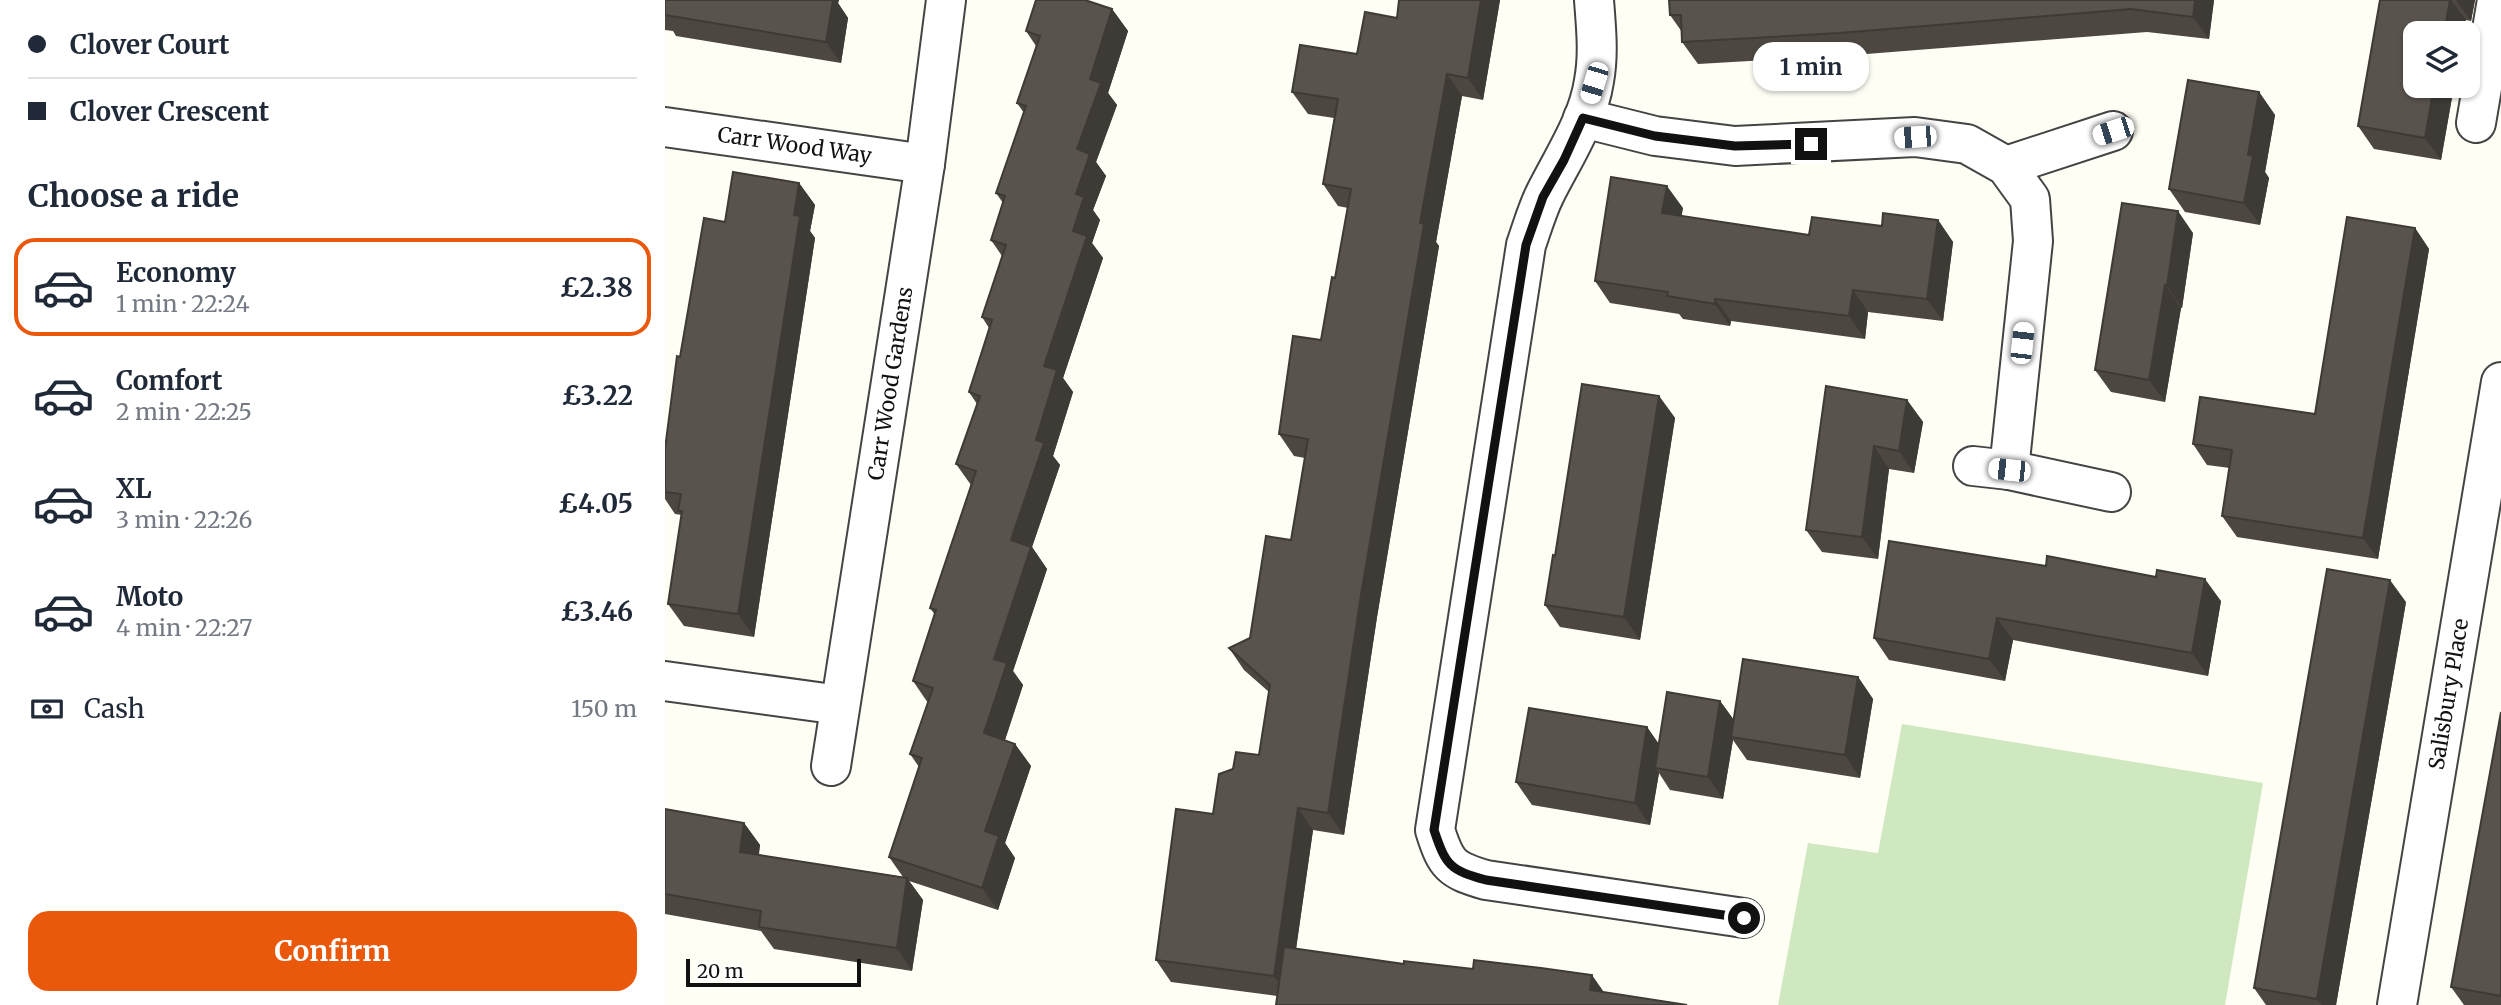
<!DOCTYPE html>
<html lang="en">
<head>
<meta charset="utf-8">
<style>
  body { margin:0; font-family:Merriweather,serif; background:#f2f2f3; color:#1f2937; height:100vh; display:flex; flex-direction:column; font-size:26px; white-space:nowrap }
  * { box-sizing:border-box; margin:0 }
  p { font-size:23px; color:#747a83 }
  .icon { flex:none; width:38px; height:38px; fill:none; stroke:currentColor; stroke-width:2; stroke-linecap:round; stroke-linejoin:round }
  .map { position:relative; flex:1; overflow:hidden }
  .side { display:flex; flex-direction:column; background:#fff; width:665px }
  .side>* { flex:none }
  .hud { display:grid; align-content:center; height:154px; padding:0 28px; background:#fff }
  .buttons { position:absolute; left:1738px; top:21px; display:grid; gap:14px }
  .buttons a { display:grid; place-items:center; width:77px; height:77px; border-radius:14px; background:#fff; box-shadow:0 2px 5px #0004; font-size:35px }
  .scale { position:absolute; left:21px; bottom:18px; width:175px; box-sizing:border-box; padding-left:7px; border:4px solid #111; border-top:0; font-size:19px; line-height:24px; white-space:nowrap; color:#111; -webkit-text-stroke:5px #fff; paint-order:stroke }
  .end { position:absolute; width:32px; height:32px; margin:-16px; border:9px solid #111; background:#fff; box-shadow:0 0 0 4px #fff }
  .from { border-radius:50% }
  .bubble { position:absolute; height:49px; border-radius:21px; background:#fff; box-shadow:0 2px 5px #0004; font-size:23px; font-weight:700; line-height:49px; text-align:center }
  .car { position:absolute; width:21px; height:42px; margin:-21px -10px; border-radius:9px; box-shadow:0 0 5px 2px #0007; background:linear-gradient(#fff 24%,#345 0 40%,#fff 0 76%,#345 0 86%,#fff 0) }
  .hud b { display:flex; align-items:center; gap:24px; height:66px; font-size:26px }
  .hud b+b { border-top:2px solid #e0e1e3 }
  .hud i { width:18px; height:18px; background:#1f2937 }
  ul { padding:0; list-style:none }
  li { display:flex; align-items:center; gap:21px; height:98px; margin:0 14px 10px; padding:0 14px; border:4px solid transparent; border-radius:21px }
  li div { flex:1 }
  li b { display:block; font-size:26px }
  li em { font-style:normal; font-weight:700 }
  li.active { border-color:#ea580c }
  li>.icon { width:63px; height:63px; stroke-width:1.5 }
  h2 { padding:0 28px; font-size:32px; line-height:84px }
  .pay { display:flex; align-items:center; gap:18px; height:77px; padding:0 28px; font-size:26px }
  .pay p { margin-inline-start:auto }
  .button { display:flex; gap:14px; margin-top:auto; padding:14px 28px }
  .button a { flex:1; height:80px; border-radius:21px; background:#ea580c; color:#fff; font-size:28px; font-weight:700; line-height:80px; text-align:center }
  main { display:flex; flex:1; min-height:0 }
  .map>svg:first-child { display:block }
  .green { fill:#cfe8bf }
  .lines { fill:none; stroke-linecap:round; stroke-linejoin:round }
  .minor-casing { stroke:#444; stroke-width:42 }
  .minor { stroke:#fff; stroke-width:38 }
  .wall { fill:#4d4742 }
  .shaded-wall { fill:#3e3a36 }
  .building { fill:#59534d; stroke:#3e3a36; stroke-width:2 }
  .route { stroke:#111; stroke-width:9 }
  .labels { text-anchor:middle; stroke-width:7; stroke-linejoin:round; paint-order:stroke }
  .street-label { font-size:21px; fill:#111; stroke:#fff }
</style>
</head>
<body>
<main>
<section class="side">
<div class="hud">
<b><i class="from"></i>Clover Court</b>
<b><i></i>Clover Crescent</b>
</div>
<h2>Choose a ride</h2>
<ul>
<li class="active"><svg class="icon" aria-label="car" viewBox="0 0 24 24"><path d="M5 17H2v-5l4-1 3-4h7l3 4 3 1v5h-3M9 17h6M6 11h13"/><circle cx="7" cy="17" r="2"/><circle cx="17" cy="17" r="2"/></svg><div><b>Economy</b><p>1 min · 22:24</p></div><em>£2.38</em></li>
<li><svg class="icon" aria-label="car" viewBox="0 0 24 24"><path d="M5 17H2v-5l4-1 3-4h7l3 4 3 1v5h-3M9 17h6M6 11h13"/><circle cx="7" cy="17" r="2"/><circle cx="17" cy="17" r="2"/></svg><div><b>Comfort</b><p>2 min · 22:25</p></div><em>£3.22</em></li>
<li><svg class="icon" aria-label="car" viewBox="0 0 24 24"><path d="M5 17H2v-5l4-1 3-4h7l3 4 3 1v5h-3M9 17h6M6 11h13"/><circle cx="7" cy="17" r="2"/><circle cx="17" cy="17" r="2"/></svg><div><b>XL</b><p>3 min · 22:26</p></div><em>£4.05</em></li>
<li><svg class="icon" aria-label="car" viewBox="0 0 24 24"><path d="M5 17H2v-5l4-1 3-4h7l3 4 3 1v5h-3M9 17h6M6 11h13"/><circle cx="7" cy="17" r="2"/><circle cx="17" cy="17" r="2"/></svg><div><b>Moto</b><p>4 min · 22:27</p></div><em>£3.46</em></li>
</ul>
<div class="pay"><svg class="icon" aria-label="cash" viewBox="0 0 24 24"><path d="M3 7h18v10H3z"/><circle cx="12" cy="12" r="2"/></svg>Cash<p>150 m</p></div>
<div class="button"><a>Confirm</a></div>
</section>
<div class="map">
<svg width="1836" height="1005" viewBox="0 0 1836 1005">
  <rect width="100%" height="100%" fill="#fefef5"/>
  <path class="green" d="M 1237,724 L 1598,783 L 1560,1005 L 1113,1005 L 1143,843 L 1213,853 Z"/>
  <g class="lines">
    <g class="minor-casing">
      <g id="minor">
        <path d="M 929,0 C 931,27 934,54 929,81 C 923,121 898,158 880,194 C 872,210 867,228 861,245 L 770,830 C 781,865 786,870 821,880 L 1079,918"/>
        <path d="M 918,118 L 990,136 L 1070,146 L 1250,137 L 1302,144 L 1341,166 L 1365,199 L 1368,241 L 1344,470"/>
        <path d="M 1811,123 L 1832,0"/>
        <path id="s1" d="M 0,127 L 260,164"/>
        <path d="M 1341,166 L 1448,131"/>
        <path d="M 1308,466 L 1344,470 L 1446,492"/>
        <path d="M 0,681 L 175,705"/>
        <path id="s2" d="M 166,766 L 260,164 L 281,0"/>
        <path id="s3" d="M 1732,1005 L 1836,382"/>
      </g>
    </g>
    <use href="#minor" class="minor"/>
  </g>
  <g class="wall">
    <path d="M 0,0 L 174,0 L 173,3 L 183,18 L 176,63 L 11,36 L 8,31 L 0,30 Z"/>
    <path d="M 734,0 L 835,0 L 818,100 L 797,96 L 771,242 L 774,246 L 712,617 L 679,835 L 648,830 L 631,949 L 739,964 L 808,969 L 876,968 L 612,996 L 506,982 L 491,960 L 548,814 L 568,769 L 594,755 L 604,692 L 579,670 L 564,648 L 585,638 L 626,540 L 640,458 L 629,456 L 614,434 L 656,340 L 670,278 L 683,208 L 673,206 L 658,184 L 669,118 L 643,114 L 627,92 L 692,54 L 732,18 Z"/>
    <path d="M 1549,0 L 1544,39 L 1482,32 L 1189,55 L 1033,64 L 1017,42 L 1017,32 L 1005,15 Z"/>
    <path d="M 1715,0 L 1810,0 L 1806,21 L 1801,20 L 1750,86 L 1789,86 L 1776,160 L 1709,149 L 1693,126 Z"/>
    <path d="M 447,9 L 463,31 L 443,93 L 452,105 L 431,162 L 441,176 L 428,210 L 435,220 L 427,243 L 438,258 L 398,378 L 408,392 L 388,456 L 395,465 L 367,547 L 382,569 L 348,671 L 358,685 L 340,740 L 350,744 L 366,766 L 340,843 L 350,858 L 333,910 L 244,881 L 258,900 L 247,971 L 109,949 L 96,931 L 0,914 L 0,809 L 79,823 L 95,845 L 94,855 L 238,877 L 224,857 L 254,767 L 245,754 L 263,703 L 248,681 L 270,615 L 265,608 L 306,485 L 291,464 L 312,404 L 304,392 L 324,328 L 317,317 L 337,256 L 326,240 L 338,203 L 331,193 L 359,113 L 352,103 L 371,46 L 361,31 Z"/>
    <path d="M 1594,92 L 1610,115 L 1600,172 L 1604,178 L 1595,225 L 1520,212 L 1504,189 Z"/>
    <path d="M 134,183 L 150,205 L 145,231 L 150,238 L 89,637 L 19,626 L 3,604 L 17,515 L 10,514 L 0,499 L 0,449 L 15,357 L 60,222 Z"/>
    <path d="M 1018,208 L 1016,216 L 1144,235 L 1273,220 L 1288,242 L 1278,321 L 1203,312 L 1200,339 L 1066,321 L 1065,326 L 1018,319 L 1014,314 L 945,303 L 930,281 Z"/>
    <path d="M 1750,228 L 1764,249 L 1713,559 L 1572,537 L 1557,516 L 1565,468 L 1542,465 L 1528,444 L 1650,414 Z"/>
    <path d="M 1528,233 L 1517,308 L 1516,308 L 1500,402 L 1446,392 L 1430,370 Z"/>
    <path d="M 994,396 L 1010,418 L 975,640 L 895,627 L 880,605 L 890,556 Z"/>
    <path d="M 1242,400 L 1258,422 L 1249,473 L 1224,469 L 1213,559 L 1157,552 L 1141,530 Z"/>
    <path d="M 1224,541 L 1556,601 L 1543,676 L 1348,640 L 1340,681 L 1224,660 L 1209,638 Z"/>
    <path d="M 1741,602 L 1671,1005 L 1601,1005 L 1589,988 Z"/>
    <path d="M 1193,677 L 1208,699 L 1195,778 L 1082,760 L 1068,740 L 1058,799 L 1005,790 L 994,773 L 985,825 L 867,805 L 851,782 L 982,727 L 994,744 L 1055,701 L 1069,720 Z"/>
    <path d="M 1836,712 L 1836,1005 L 1799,1005 L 1786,987 Z"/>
  </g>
  <g class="shaded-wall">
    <path d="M 160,0 L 174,0 L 173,3 L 183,18 L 176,63 L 161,42 Z"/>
    <path d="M 816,0 L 835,0 L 818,100 L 803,78 Z"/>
    <path d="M 1530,0 L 1549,0 L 1544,39 L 1528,17 Z"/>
    <path d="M 1785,0 L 1786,0 L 1801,20 L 1798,33 L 1779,33 Z"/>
    <path d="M 1791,0 L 1810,0 L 1806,21 Z"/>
    <path d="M 447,9 L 463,31 L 443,93 L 452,105 L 431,162 L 441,176 L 428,210 L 435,220 L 427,243 L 438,258 L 398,378 L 408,392 L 388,456 L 395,465 L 367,547 L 382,569 L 348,671 L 358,685 L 335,755 L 319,733 L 346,540 L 371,440 L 379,366 L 408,231 L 411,194 L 412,149 L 425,79 Z"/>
    <path d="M 782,74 L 797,96 L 771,242 L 774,246 L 712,617 L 679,835 L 663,813 L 755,223 Z"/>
    <path d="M 1769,86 L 1789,86 L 1776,160 L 1760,138 Z"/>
    <path d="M 1594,92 L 1610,115 L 1600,172 L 1604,178 L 1595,225 L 1579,203 L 1583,155 Z"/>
    <path d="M 134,183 L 150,205 L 145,231 L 150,238 L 89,637 L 73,614 Z"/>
    <path d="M 1002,186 L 1018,208 L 1013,236 L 997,213 Z"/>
    <path d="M 1513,211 L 1528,233 L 1517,308 L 1502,286 Z"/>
    <path d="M 1273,220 L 1288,242 L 1278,321 L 1262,299 Z"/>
    <path d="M 1750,228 L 1764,249 L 1713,559 L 1698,538 Z"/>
    <path d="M 1500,285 L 1516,308 L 1500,402 L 1484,380 Z"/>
    <path d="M 1188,290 L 1203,312 L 1200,339 L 1184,316 Z"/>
    <path d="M 1050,299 L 1066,321 L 1065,326 L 1050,304 Z"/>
    <path d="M 994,396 L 1010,418 L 975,640 L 959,617 Z"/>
    <path d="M 1242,400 L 1258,422 L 1249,473 L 1234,451 Z"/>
    <path d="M 1209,446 L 1224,469 L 1213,559 L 1197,537 Z"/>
    <path d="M 1540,579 L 1556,601 L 1543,676 L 1527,653 Z"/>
    <path d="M 1725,580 L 1741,602 L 1671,1005 L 1657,1005 L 1652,999 Z"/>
    <path d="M 1332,618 L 1348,640 L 1340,681 L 1324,659 Z"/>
    <path d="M 1193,677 L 1208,699 L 1195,778 L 1180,755 Z"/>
    <path d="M 1055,701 L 1071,723 L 1066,737 L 1068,740 L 1058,799 L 1043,777 Z"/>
    <path d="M 982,727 L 997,749 L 990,768 L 994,773 L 985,825 L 970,803 Z"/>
    <path d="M 350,744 L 366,766 L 340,843 L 350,858 L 333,910 L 317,888 L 320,831 Z"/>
    <path d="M 633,808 L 648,830 L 624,998 L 609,976 Z"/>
    <path d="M 79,823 L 95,845 L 90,874 L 75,852 Z"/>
    <path d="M 242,878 L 258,900 L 247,971 L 232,948 Z"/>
    <path d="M 927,975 L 943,998 L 925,990 Z"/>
  </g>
  <g class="building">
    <path d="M 0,0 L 168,0 L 161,42 L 0,15 Z"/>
    <path d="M 371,0 L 420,0 L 447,9 L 425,79 L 436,83 L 412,149 L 425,154 L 411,194 L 419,197 L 408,231 L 422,236 L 379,366 L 392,370 L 371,440 L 379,443 L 346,540 L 366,547 L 329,659 L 342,663 L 319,733 L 350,744 L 320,831 L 334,836 L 317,888 L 224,857 L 257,758 L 245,754 L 268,688 L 248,681 L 271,610 L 265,608 L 311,471 L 291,464 L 315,396 L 304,392 L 327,320 L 317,317 L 341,245 L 326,240 L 340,196 L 331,193 L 361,106 L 352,103 L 375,36 L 361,31 Z"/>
    <path d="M 734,0 L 816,0 L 803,78 L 782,74 L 755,223 L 759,224 L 696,595 L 663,813 L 633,808 L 609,976 L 491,960 L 511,809 L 548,814 L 554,774 L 568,769 L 571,752 L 594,755 L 605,685 L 564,648 L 585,638 L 601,536 L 626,540 L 643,439 L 614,434 L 628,336 L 656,340 L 667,277 L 670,278 L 686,189 L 658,184 L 673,99 L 627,92 L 635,45 L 692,54 L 700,12 L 732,18 Z"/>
    <path d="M 1004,0 L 1530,0 L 1528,17 L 1466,9 L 1174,33 L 1017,42 L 1016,15 L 1005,15 Z"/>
    <path d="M 1715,0 L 1785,0 L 1779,33 L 1750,33 L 1750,86 L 1769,86 L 1760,138 L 1693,126 Z"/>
    <path d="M 1523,80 L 1594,92 L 1583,155 L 1588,156 L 1579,203 L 1504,189 Z"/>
    <path d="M 68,172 L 134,183 L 129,215 L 135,216 L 73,614 L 3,604 L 17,511 L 13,511 L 16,494 L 0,492 L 0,449 L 12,356 L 15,357 L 39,218 L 60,222 Z"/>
    <path d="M 946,177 L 1002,186 L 997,213 L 1144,235 L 1147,217 L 1217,226 L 1218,213 L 1273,220 L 1262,299 L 1188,290 L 1184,316 L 1050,299 L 1050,304 L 1002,296 L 1003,292 L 930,281 Z"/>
    <path d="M 1457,203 L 1513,211 L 1502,286 L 1500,285 L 1484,380 L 1430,370 Z"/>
    <path d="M 1682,217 L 1750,228 L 1698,538 L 1557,516 L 1567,450 L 1528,444 L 1535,397 L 1650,414 Z"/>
    <path d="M 917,384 L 994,396 L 959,617 L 880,605 L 888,555 L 890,556 Z"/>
    <path d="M 1161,386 L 1242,400 L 1234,451 L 1209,446 L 1197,537 L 1141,530 Z"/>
    <path d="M 1224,541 L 1381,566 L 1382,556 L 1491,577 L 1492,570 L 1540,579 L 1527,653 L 1332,618 L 1324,659 L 1209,638 Z"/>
    <path d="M 1662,569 L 1725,580 L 1652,999 L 1589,988 Z"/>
    <path d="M 1078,659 L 1193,677 L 1180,755 L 1066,737 Z"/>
    <path d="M 1002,692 L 1055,701 L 1043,777 L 990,768 Z"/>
    <path d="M 864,708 L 982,727 L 970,803 L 851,782 Z"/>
    <path d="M 1836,712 L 1836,996 L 1786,987 Z"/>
    <path d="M 0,809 L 79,823 L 75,852 L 242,878 L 232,948 L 94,927 L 96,911 L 0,894 Z"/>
    <path d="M 619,947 L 739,964 L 739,961 L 808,969 L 809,960 L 876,968 L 927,975 L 925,990 L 1022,1005 L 611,1005 Z"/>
  </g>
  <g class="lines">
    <path class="route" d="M 1079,918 L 821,880 C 785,870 781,866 769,830 L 861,245 L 878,197 L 899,160 L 918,118 L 990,136 L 1070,146 L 1146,144"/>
  </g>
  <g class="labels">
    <g class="street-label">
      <text dy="7" stroke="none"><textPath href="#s1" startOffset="131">Carr Wood Way</textPath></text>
      <text dy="7" stroke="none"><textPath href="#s2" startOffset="387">Carr Wood Gardens</textPath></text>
      <text dy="7" stroke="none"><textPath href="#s3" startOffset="315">Salisbury Place</textPath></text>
    </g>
  </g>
</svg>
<div class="buttons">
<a><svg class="icon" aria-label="layers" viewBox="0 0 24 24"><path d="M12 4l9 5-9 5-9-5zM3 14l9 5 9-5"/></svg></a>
</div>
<div class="scale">20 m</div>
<i class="end from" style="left:1079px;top:918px"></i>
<i class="end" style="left:1146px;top:144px"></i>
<div class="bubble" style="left:1088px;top:42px;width:116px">1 min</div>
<i class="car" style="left:929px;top:83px;rotate:197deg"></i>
<i class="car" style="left:1448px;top:131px;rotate:252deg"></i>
<i class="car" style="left:1250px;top:137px;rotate:266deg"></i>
<i class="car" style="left:1357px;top:343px;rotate:6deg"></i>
<i class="car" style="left:1344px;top:470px;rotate:276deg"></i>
</div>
</main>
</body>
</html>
